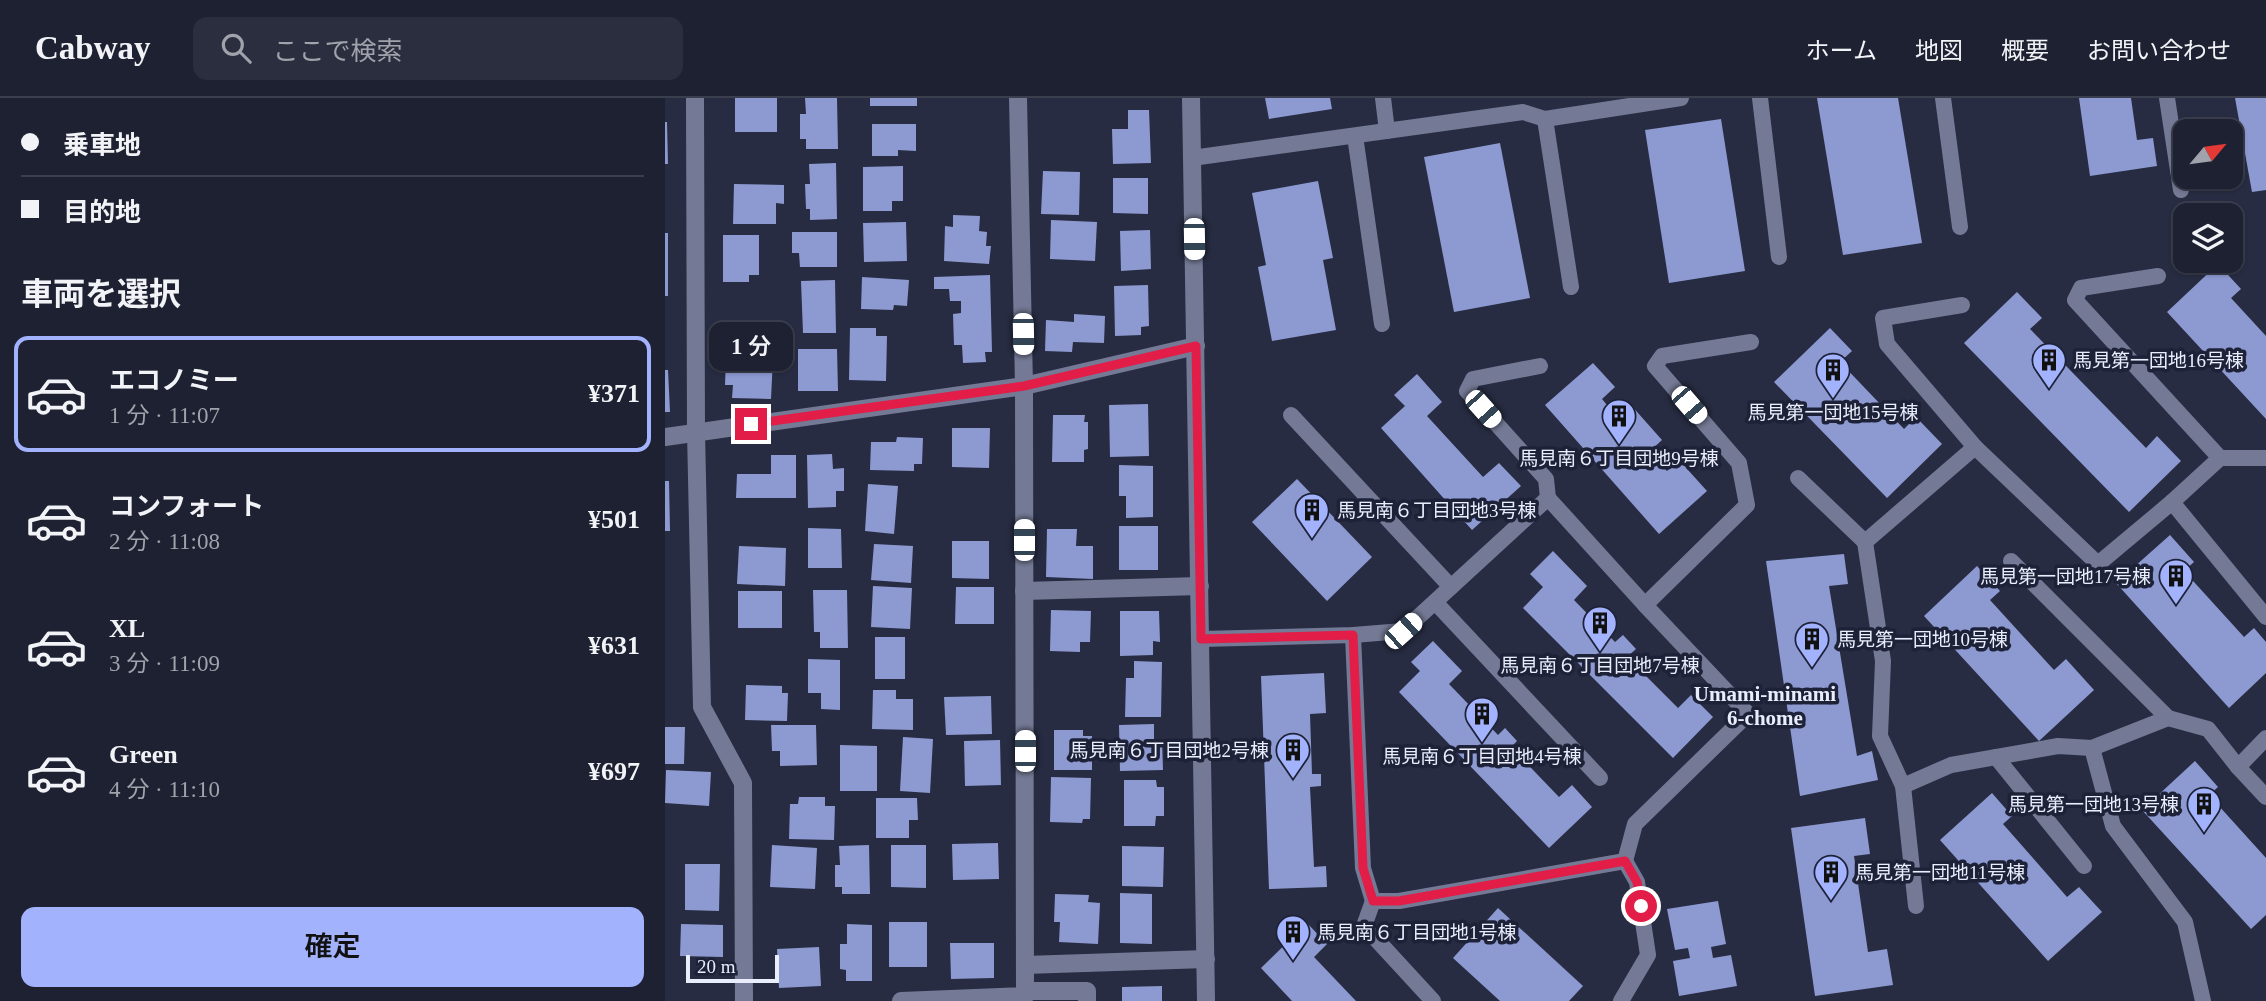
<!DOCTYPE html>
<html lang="ja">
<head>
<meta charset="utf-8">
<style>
  body { margin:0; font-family:"Times New Roman","Noto Sans JP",serif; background:#2a2e3e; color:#f1f3f6; height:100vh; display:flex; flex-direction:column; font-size:26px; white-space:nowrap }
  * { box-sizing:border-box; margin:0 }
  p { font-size:23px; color:#a0a3ac }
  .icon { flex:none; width:38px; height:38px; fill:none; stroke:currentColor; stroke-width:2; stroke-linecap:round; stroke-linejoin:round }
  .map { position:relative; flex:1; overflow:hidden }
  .side { display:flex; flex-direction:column; background:#1d2132; width:665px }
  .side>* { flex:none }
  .guide { display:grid; align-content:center; height:154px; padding:0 21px; background:#1d2132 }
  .needle { width:46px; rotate:61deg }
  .controls { position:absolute; left:1508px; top:21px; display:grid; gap:14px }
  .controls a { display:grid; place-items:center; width:70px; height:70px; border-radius:14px; background:#1d2132; box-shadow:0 2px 5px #0004,0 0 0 2px #3b3e4d; font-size:35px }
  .scale { position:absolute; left:21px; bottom:18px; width:93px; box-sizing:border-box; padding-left:7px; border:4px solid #e9edfc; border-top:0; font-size:19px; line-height:24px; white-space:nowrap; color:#e9edfc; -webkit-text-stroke:5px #1e2238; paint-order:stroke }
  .end { position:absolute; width:32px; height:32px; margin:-16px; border:9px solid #e11d48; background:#fff; box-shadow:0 0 0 4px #fff }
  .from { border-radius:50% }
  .bubble { position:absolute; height:49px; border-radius:14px; background:#1d2132; box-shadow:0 2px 5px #0004,0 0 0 2px #3b3e4d; font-size:23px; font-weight:600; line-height:49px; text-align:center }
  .car { position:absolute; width:21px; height:42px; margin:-21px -10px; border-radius:9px; box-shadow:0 0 5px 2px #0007; background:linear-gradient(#fff 24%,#345 0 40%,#fff 0 76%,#345 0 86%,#fff 0) }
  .guide b { display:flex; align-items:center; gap:24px; height:66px; font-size:26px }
  .guide b+b { border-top:2px solid #3b3e4d }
  .guide i { width:18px; height:18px; background:#f1f3f6 }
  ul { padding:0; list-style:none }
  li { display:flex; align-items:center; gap:21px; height:116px; margin:0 14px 10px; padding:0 7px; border:4px solid transparent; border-radius:14px }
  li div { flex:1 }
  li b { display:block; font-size:26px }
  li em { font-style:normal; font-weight:600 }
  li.current { border-color:#a2b2fd }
  li>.icon { width:63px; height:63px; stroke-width:1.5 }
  h2 { padding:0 21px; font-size:32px; line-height:84px }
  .button { display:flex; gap:14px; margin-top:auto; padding:14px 21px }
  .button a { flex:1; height:80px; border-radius:14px; background:#a2b2fd; color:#111; font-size:28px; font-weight:600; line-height:80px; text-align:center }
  header { display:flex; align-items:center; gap:42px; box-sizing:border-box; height:98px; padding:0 35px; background:#1d2132; border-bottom:2px solid #3b3e4d }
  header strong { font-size:33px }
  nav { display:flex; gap:38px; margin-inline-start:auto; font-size:24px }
  .search { width:490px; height:63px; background:#2a2e3e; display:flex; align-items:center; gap:18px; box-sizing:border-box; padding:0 24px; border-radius:14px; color:#a0a3ac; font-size:26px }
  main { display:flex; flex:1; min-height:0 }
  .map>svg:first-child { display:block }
  .building { fill:#8d9ad1 }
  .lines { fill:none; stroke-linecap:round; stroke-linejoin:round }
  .lane { stroke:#747a95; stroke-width:16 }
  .street { stroke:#747a95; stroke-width:18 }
  .secondary { stroke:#747a95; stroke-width:18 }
  .route { stroke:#e11d48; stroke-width:9 }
  .labels { text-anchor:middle; stroke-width:7; stroke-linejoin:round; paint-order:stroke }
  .poi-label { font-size:19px; fill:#e9edfc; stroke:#1e2238; text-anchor:start }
  .neighbourhood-label { font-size:21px; font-weight:bold; fill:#e9edfc; stroke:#1e2238 }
</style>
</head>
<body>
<header>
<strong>Cabway</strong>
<div class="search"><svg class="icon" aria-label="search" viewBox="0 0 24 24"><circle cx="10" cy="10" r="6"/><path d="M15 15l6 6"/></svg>ここで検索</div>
<nav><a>ホーム</a><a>地図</a><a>概要</a><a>お問い合わせ</a></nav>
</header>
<main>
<section class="side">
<div class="guide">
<b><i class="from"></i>乗車地</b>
<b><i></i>目的地</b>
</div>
<h2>車両を選択</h2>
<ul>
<li class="current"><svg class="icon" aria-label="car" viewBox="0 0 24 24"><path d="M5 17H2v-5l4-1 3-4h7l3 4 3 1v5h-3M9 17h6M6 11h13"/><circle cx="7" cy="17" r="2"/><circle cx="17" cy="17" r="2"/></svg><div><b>エコノミー</b><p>1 分 · 11:07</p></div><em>¥371</em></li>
<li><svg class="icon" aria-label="car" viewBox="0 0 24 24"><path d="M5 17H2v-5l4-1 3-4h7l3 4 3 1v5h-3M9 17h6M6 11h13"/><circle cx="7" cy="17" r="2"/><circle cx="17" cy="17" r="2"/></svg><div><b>コンフォート</b><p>2 分 · 11:08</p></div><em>¥501</em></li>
<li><svg class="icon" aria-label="car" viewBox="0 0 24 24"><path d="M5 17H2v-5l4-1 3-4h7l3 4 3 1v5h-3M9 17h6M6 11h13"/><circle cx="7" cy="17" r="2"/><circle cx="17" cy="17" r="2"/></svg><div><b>XL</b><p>3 分 · 11:09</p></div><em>¥631</em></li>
<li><svg class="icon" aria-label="car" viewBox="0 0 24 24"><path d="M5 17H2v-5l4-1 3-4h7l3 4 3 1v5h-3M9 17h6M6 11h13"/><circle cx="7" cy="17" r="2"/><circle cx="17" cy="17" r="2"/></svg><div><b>Green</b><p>4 分 · 11:10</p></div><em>¥697</em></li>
</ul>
<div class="button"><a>確定</a></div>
</section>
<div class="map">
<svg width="1601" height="903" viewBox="0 0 1601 903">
  <rect width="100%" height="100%" fill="#272c42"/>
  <g class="building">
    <rect x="70" y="0" width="42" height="34"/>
    <path d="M 140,0 L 172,0 L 173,51 L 141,51 L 141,41 L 135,41 L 135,16 L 141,16 Z"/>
    <rect x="205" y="0" width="47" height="8"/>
    <path d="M 600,0 L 665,0 L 667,11 L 604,21 Z"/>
    <path d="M 1152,0 L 1233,0 L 1257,145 L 1178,157 Z"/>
    <path d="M 1414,0 L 1466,0 L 1472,42 L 1488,40 L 1492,68 L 1425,78 Z"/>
    <path d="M 1570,0 L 1601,0 L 1601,92 L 1587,94 Z"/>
    <path d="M 463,12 L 484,12 L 486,65 L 448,66 L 447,31 L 463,31 Z"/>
    <path d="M 1056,21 L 1080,173 L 1004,185 L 980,32 Z"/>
    <path d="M 0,24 L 2,24 L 3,66 L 0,66 Z"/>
    <path d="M 207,26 L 251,26 L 251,53 L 233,52 L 233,58 L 207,58 Z"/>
    <path d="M 835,45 L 865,200 L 789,214 L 759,59 Z"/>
    <path d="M 171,65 L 172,121 L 145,122 L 145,111 L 141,111 L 140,86 L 145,86 L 144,66 Z"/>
    <path d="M 238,68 L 238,103 L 227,103 L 227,113 L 198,113 L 198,69 Z"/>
    <path d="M 378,73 L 415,74 L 414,117 L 376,116 Z"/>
    <path d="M 448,80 L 483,80 L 483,116 L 448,115 Z"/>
    <path d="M 653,83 L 668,160 L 658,162 L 671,232 L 607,243 L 593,169 L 601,167 L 587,95 Z"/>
    <path d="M 69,86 L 119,87 L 119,106 L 111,105 L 111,126 L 68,126 Z"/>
    <path d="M 288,117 L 315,118 L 314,133 L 322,134 L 321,148 L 326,148 L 324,166 L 279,163 L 280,128 L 288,129 Z"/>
    <path d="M 386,122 L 432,124 L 430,163 L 385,161 Z"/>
    <path d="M 241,124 L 242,163 L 199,164 L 198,125 Z"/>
    <path d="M 485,132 L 486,171 L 456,173 L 455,133 Z"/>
    <path d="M 127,134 L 172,134 L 172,169 L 135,169 L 134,155 L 127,155 Z"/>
    <rect x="0" y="135" width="3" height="63"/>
    <path d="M 58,137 L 94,137 L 94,177 L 84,177 L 84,184 L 58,184 Z"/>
    <path d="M 1553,166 L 1576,191 L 1566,200 L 1601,238 L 1601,321 L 1502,214 Z"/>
    <path d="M 325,177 L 327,254 L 320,254 L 321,264 L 298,265 L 297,247 L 289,247 L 288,216 L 296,215 L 296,203 L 285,203 L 284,191 L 269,191 L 269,179 Z"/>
    <path d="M 197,179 L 244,182 L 242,208 L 229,207 L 228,212 L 196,211 Z"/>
    <path d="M 170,182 L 171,235 L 138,235 L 136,183 Z"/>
    <path d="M 483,187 L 484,228 L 476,229 L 476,237 L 450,238 L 449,188 Z"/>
    <path d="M 1352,194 L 1377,220 L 1365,231 L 1481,350 L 1492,338 L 1516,363 L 1464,414 L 1299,245 Z"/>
    <path d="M 409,216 L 440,218 L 439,245 L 408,244 L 407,254 L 380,253 L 381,222 L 409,224 Z"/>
    <path d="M 185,230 L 211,230 L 211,238 L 222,238 L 221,283 L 184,282 Z"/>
    <path d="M 1165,230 L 1187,253 L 1175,264 L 1239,331 L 1251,319 L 1277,346 L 1222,400 L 1109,284 Z"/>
    <path d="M 133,251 L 172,251 L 173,293 L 133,293 Z"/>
    <path d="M 61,258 L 108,260 L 106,301 L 67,300 L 68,287 L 60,287 Z"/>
    <path d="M 928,265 L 950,289 L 937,301 L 951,318 L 965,306 L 997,342 L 984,354 L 1002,373 L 1014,362 L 1042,393 L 994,436 L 880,307 Z"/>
    <path d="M 0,272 L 3,272 L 5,314 L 0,314 Z"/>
    <path d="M 752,276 L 777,304 L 762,318 L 818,379 L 834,365 L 856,388 L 807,432 L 716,330 L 740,308 L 729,297 Z"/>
    <path d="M 483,306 L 484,358 L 445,359 L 444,307 Z"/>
    <path d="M 388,317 L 420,317 L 419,324 L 423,324 L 423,351 L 419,352 L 419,364 L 387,364 Z"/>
    <path d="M 287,330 L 325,330 L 324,370 L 287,369 Z"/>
    <path d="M 232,339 L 258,340 L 257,366 L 249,366 L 249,373 L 205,372 L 206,344 L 231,344 Z"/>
    <path d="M 167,356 L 168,371 L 179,370 L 179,393 L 171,393 L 171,409 L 143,410 L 142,357 Z"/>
    <path d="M 106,357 L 131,357 L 131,400 L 71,400 L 72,376 L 106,376 Z"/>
    <path d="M 454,367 L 488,368 L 488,419 L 461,420 L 461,398 L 454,398 Z"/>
    <path d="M 632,381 L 707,459 L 662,503 L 587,424 Z"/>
    <path d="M 0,383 L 4,383 L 5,433 L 0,433 Z"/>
    <path d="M 203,386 L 233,388 L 229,436 L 200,433 Z"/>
    <rect x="454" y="428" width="39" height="44"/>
    <path d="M 143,430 L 176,431 L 177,470 L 143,470 Z"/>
    <path d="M 382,431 L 412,431 L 411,448 L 428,448 L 428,481 L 381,479 Z"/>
    <path d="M 1505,437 L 1529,464 L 1519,473 L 1579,539 L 1589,530 L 1601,544 L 1601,575 L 1564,610 L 1451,485 Z"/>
    <path d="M 287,443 L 324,443 L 324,481 L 287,480 Z"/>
    <path d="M 209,446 L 248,448 L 246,485 L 206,482 Z"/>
    <path d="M 74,448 L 121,450 L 120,488 L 72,486 Z"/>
    <path d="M 888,453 L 922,488 L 909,502 L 950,544 L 958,537 L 971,551 L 962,559 L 1013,610 L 1026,597 L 1048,619 L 1008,660 L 858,510 L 878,489 L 865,476 Z"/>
    <path d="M 1179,456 L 1183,486 L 1164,488 L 1192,658 L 1207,653 L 1213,682 L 1135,698 L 1101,463 Z"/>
    <path d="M 1312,468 L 1335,493 L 1325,502 L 1389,572 L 1401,561 L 1429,592 L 1374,643 L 1259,518 Z"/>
    <path d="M 208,488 L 247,490 L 245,531 L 206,529 Z"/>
    <path d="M 291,489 L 329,489 L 329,526 L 290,526 Z"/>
    <path d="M 148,492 L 182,492 L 183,550 L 155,550 L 155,534 L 149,534 Z"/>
    <rect x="73" y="493" width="44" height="37"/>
    <path d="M 386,512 L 426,513 L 425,544 L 415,544 L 415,554 L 385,553 Z"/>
    <path d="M 455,513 L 494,513 L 495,544 L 488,543 L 488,557 L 455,558 Z"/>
    <rect x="210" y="539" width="30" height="42"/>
    <path d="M 768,543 L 797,573 L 784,586 L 833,637 L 840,630 L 852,643 L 846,649 L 894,699 L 907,687 L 927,709 L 884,750 L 734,594 L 755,573 L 746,564 Z"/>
    <path d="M 143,561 L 175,562 L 175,612 L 156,611 L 156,595 L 143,595 Z"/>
    <path d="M 469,563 L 497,564 L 496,619 L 460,619 L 461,580 L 469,580 Z"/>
    <path d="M 659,575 L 661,615 L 645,616 L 647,676 L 656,676 L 656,688 L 645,689 L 649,769 L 661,768 L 662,789 L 604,791 L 596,578 Z"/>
    <path d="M 81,587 L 117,588 L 117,595 L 123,595 L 122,623 L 80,622 Z"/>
    <path d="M 208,592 L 231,592 L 231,601 L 248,601 L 248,632 L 207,631 Z"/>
    <path d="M 326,598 L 327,636 L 281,637 L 279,599 Z"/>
    <path d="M 489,626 L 489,643 L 497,642 L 498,672 L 455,673 L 454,627 Z"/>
    <path d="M 106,627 L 151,627 L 152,667 L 115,668 L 115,653 L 107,653 Z"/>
    <path d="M 0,629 L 20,629 L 19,666 L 0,666 Z"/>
    <path d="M 389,632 L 418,632 L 418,638 L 427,638 L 427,672 L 389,672 Z"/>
    <path d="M 238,639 L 268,641 L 265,695 L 235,693 Z"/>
    <path d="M 335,642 L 336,687 L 300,688 L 299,643 Z"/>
    <path d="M 175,647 L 212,648 L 212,693 L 175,693 Z"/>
    <path d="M 1530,663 L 1553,689 L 1544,697 L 1601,760 L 1601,817 L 1586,831 L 1477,712 Z"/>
    <path d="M 1,672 L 46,674 L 44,708 L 0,705 Z"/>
    <path d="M 386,679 L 426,680 L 425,721 L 418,721 L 417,725 L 385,724 Z"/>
    <path d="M 459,682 L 491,682 L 492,689 L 499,689 L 499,718 L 491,718 L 490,728 L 459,728 Z"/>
    <path d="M 1327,695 L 1347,718 L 1338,726 L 1402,799 L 1414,789 L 1437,814 L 1383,863 L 1275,742 Z"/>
    <path d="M 134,699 L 160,699 L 160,708 L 170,708 L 169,742 L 124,741 L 125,706 L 133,706 Z"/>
    <path d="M 211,700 L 252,700 L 253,722 L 244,722 L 244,740 L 211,740 Z"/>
    <path d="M 1200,720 L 1205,756 L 1189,758 L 1203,854 L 1222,851 L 1228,887 L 1150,898 L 1126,730 Z"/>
    <path d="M 333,745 L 334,781 L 288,782 L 287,746 Z"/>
    <path d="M 107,747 L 152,750 L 150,791 L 105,789 Z"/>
    <path d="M 204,747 L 205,796 L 177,796 L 177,789 L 170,789 L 170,767 L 175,767 L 174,748 Z"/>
    <path d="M 226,747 L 261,747 L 261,790 L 226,789 Z"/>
    <path d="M 457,748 L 499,749 L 498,789 L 457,788 Z"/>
    <path d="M 20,766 L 55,766 L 54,813 L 20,812 Z"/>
    <path d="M 455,795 L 487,796 L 487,846 L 455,845 Z"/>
    <path d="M 390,796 L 424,797 L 423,804 L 435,805 L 433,846 L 394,844 L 395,824 L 389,824 Z"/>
    <path d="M 1053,803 L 1061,846 L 1046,849 L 1048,860 L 1066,857 L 1072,888 L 1014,898 L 1008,863 L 1025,860 L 1023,850 L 1010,852 L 1002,811 Z"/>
    <path d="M 833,810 L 918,888 L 904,903 L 835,903 L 788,860 Z"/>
    <rect x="224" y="824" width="38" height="45"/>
    <path d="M 642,825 L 662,846 L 649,859 L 691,903 L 627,903 L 596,870 Z"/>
    <path d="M 16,826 L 58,827 L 58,859 L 15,858 Z"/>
    <path d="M 182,826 L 207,827 L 207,883 L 181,883 L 181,872 L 175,871 L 175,846 L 182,846 Z"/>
    <path d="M 285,845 L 329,845 L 329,880 L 286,881 Z"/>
    <path d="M 154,849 L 156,888 L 114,890 L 112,851 Z"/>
    <path d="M 497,888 L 497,903 L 457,903 L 457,889 Z"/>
  </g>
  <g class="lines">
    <g class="lane">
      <path d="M 718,0 L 722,33"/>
      <path d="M 1095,0 L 1114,159"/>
      <path d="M 1278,0 L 1295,129"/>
      <path d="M 1502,0 L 1516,92"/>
      <path d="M 880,21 L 906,189"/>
      <path d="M 690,38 L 717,226"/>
      <path d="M 527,60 L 858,14 L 880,21 L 1016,0"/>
      <path d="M 1493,178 L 1416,190 L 1410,202 L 1555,360 L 1601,360"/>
      <path d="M 1297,207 L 1218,220 L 1222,246 L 1310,349 L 1433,466 L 1507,404 L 1555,360"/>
      <path d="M 875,268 L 808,281 L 802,293 L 881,381 L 883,400"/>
      <path d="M 626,317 L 786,489"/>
      <path d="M 1310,349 L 1200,444 L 1218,563 L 1215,638 L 1238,688 L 1286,667 L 1393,648 L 1427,650 L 1503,620 L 1346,463"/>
      <path d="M 1133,380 L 1200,444"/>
      <path d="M 1507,404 L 1601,519"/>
      <path d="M 770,504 L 935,680"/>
      <path d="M 688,537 L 698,770 L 708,803 L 734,803 L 960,763 L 970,726 L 1083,616 L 980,507"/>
      <path d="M 536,541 L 688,537 L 738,533 L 883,400 L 980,507 L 1082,407 L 1074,365 L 990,268 L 997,258 L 1086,244"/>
      <path d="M 1503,620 L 1543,631 L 1573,669 L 1601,699"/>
      <path d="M 1427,650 L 1448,728 L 1520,824 L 1538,903"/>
      <path d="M 1331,659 L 1419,768"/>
      <path d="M 1573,669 L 1601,640"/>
      <path d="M 1238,688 L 1251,808"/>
      <path d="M 708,803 L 699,828 L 768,903"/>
      <path d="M 956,903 L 983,857 L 972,784 L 960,763"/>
    </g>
    <g class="street">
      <path d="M 30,0 L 31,334 L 37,609 L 78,685 L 79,903"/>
      <path d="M 0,339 L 359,288 L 531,248"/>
      <path d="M 359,493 L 535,488"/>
      <path d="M 360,867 L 541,861"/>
      <path d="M 360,893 L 422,893 L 422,903"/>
      <path d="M 236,903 L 360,898 L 359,288 L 353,0"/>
    </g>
    <path class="secondary" d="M 526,0 L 541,903"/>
  </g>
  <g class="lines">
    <path class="route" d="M 86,326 L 359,288 L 531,248 L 536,541 L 688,537 L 698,770 L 708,803 L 734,803 L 960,763 L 972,784 L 976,808"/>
  </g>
  <defs>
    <g id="building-pin" transform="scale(1.75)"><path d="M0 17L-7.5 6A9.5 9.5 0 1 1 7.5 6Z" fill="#a2b2fd" stroke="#1e2238"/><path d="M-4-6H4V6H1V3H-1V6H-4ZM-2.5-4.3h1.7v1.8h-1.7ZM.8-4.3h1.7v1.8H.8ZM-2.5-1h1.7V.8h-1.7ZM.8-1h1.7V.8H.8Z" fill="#111"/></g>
  </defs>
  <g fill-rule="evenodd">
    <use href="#building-pin" x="1384" y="262"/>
    <use href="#building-pin" x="1168" y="272"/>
    <use href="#building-pin" x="954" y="318"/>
    <use href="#building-pin" x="647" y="412"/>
    <use href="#building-pin" x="1511" y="478"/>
    <use href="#building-pin" x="935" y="525"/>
    <use href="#building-pin" x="1147" y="541"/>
    <use href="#building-pin" x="817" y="616"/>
    <use href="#building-pin" x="628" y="652"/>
    <use href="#building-pin" x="1539" y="706"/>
    <use href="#building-pin" x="1166" y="774"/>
    <use href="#building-pin" x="628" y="834"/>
  </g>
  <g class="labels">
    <g class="poi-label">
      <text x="1408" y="269">馬見第一団地16号棟</text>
      <text x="1168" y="321" text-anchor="middle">馬見第一団地15号棟</text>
      <text x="954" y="367" text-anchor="middle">馬見南６丁目団地9号棟</text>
      <text x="672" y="419">馬見南６丁目団地3号棟</text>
      <text x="1486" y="485" text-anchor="end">馬見第一団地17号棟</text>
      <text x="1172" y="548">馬見第一団地10号棟</text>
      <text x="935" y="574" text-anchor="middle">馬見南６丁目団地7号棟</text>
      <text x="604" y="659" text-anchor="end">馬見南６丁目団地2号棟</text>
      <text x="817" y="665" text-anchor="middle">馬見南６丁目団地4号棟</text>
      <text x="1514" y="713" text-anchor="end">馬見第一団地13号棟</text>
      <text x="1190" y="781">馬見第一団地11号棟</text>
      <text x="652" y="841">馬見南６丁目団地1号棟</text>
    </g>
    <g class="neighbourhood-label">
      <text x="1100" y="603">Umami-minami<tspan x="1100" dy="24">6-chome</tspan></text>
    </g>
  </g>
</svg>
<div class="controls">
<a><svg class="needle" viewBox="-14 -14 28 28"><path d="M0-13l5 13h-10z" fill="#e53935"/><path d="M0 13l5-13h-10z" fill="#a0a3ac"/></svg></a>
<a><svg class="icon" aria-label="layers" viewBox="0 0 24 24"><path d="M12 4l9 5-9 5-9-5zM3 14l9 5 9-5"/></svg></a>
</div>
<div class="scale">20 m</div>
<i class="end from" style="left:976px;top:808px"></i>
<i class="end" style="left:86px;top:326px"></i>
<div class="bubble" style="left:44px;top:224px;width:84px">1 分</div>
<i class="car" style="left:529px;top:141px;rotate:179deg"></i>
<i class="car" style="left:358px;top:236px;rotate:179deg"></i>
<i class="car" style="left:1024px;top:307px;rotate:139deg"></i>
<i class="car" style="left:818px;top:311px;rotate:138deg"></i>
<i class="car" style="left:359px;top:442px;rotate:0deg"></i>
<i class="car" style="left:738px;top:533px;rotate:48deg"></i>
<i class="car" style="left:360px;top:653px;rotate:0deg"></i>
</div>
</main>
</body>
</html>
